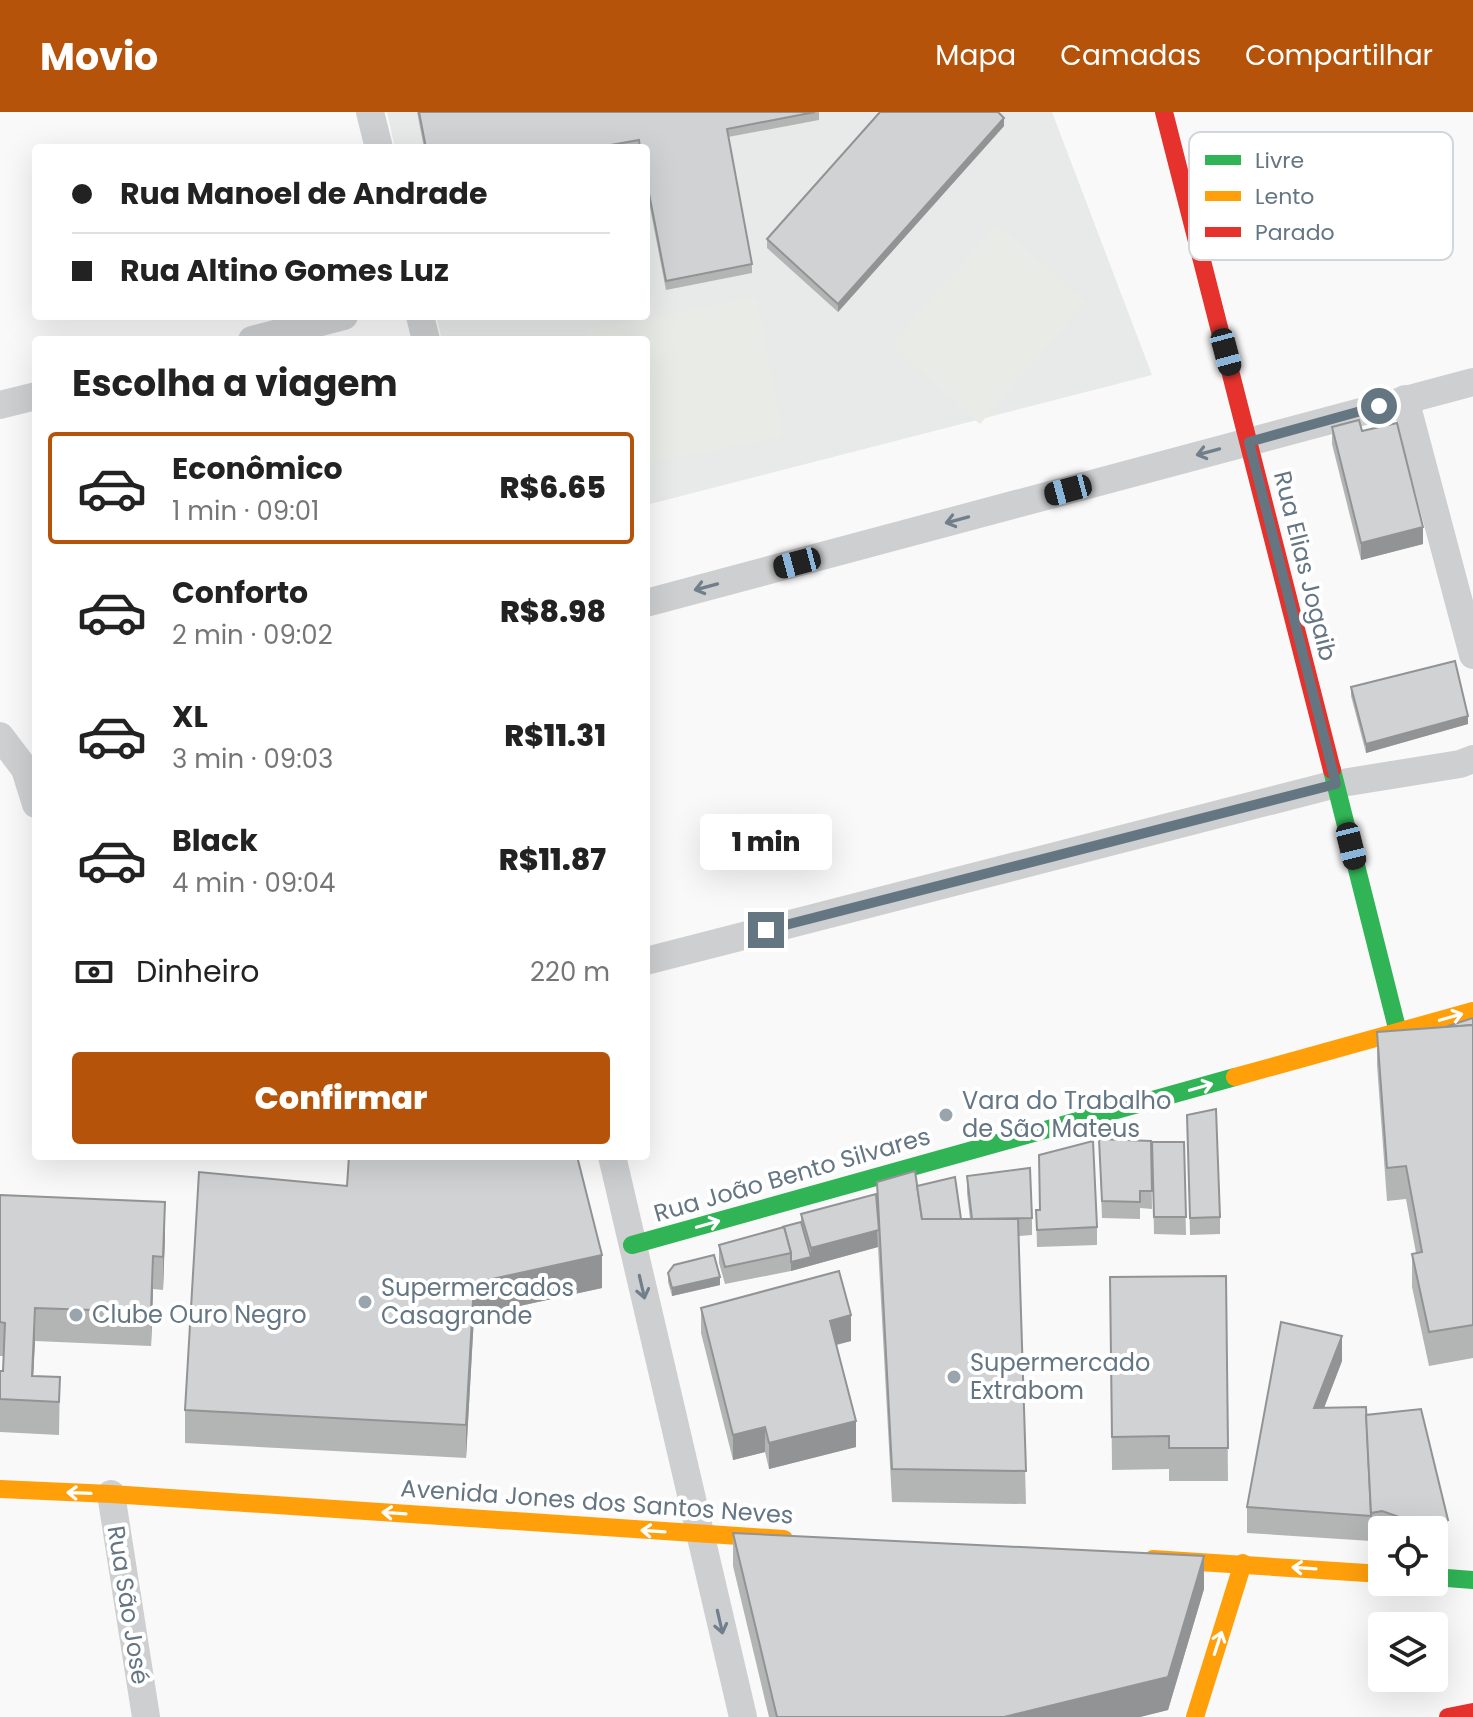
<!DOCTYPE html>
<html lang="pt">
<head>
<meta charset="utf-8">
<style>
  body { margin:0; font-family:Poppins,sans-serif; background:#f6f6f6; color:#222; height:100vh; display:flex; flex-direction:column; font-size:30px; white-space:nowrap }
  * { box-sizing:border-box; margin:0 }
  p { font-size:26px; color:#767676 }
  .icon { flex:none; width:44px; height:44px; fill:none; stroke:currentColor; stroke-width:2; stroke-linecap:round; stroke-linejoin:round }
  .map { position:relative; flex:1; overflow:hidden }
  .drawer { position:absolute; left:32px; top:224px; width:618px; height:824px; display:flex; flex-direction:column; background:#fff; border-radius:8px; box-shadow:0 8px 32px #0002 }
  .drawer>* { flex:none }
  .banner { position:absolute; left:32px; top:32px; width:618px; height:176px; border-radius:8px; box-shadow:0 8px 32px #0002; display:grid; align-content:center; height:176px; padding:0 40px; background:#fff }
  .buttons { position:absolute; left:1368px; top:1404px; display:grid; gap:16px }
  .buttons a { display:grid; place-items:center; width:80px; height:80px; border-radius:8px; background:#fff; box-shadow:0 8px 32px #0002; font-size:40px }
  .end { position:absolute; width:36px; height:36px; margin:-18px; border:10px solid #657683; background:#fff; box-shadow:0 0 0 4px #fff }
  .from { border-radius:50% }
  .bubble { position:absolute; height:56px; border-radius:8px; background:#fff; box-shadow:0 8px 32px #0002; font-size:26px; font-weight:800; line-height:56px; text-align:center }
  .car { position:absolute; width:24px; height:48px; margin:-24px -12px; border-radius:10px; box-shadow:0 0 6px 2px #0007; background:linear-gradient(#222 24%,#8ab4d8 0 40%,#222 0 76%,#8ab4d8 0 86%,#222 0) }
  .banner b { display:flex; align-items:center; gap:28px; height:76px; font-size:30px }
  .banner b+b { border-top:2px solid #e0e0e0 }
  .banner i { width:20px; height:20px; background:#222 }
  ul { padding:0; list-style:none }
  li { display:flex; align-items:center; gap:24px; height:112px; margin:0 16px 12px; padding:0 24px; border:4px solid transparent; border-radius:8px }
  li div { flex:1 }
  li b { display:block; font-size:30px }
  li em { font-style:normal; font-weight:800 }
  li.on { border-color:#b45309 }
  li>.icon { width:72px; height:72px; stroke-width:1.5 }
  h2 { padding:0 40px; font-size:36px; line-height:96px }
  .pay { display:flex; align-items:center; gap:20px; height:88px; padding:0 40px; font-size:30px }
  .pay p { margin-inline-start:auto }
  .action { display:flex; gap:16px; margin-top:auto; padding:16px 40px }
  .action a { flex:1; height:92px; border-radius:8px; background:#b45309; color:#fff; font-size:32px; font-weight:800; line-height:92px; text-align:center }
  header { display:flex; align-items:center; gap:48px; box-sizing:border-box; height:112px; padding:0 40px; background:#b45309; color:#fff }
  header strong { font-size:38px }
  nav { display:flex; gap:44px; margin-inline-start:auto; font-size:28px }
  .map>svg:first-child { display:block }
  .built { fill:#e8e9e9 }
  .green { fill:#e8ebe6 }
  .lines { fill:none; stroke-linecap:round; stroke-linejoin:round }
  .street { stroke:#cecfd0; stroke-width:28 }
  .fast { stroke:#30b455; stroke-width:18 }
  .slow { stroke:#ff9f0a; stroke-width:18 }
  .jam { stroke:#e5322d; stroke-width:18 }
  .wall { fill:#b3b5b5 }
  .shaded-wall { fill:#929394 }
  .building { fill:#d0d2d3; stroke:#929394; stroke-width:2 }
  .oneway { stroke:#707f8b }
  .oneway2 { stroke:#fff }
  .route { stroke:#657683; stroke-width:10 }
  .poi-dot { fill:#99a4ac; stroke:#fff; stroke-width:3 }
  .labels { text-anchor:middle; stroke-width:8; stroke-linejoin:round; paint-order:stroke }
  .street-label { font-size:24px; fill:#657683; stroke:#fff }
  .poi-label { font-size:24px; fill:#657683; stroke:#fff; text-anchor:start }
  .key { fill:#fff; stroke:#d1d6da; stroke-width:2 }
  .key-label { font-size:22px; fill:#657683 }
</style>
</head>
<body>
<header>
<strong>Movio</strong>
<nav><a>Mapa</a><a>Camadas</a><a>Compartilhar</a></nav>
</header>
<div class="map">
<svg width="1473" height="1605" viewBox="0 0 1473 1605">
  <rect width="100%" height="100%" fill="#f9f9f9"/>
  <path class="built" d="M 387,0 L 1052,0 L 1152,263 L 646,393 L 646,228 L 442,228 L 436,204 L 646,204 L 646,36 L 395,36 Z"/>
  <g class="green">
    <path d="M 997,112 L 1086,190 L 980,312 L 891,233 Z"/>
    <path d="M 757,185 L 783,325 L 646,351 L 646,228 L 588,228 L 586,217 Z"/>
  </g>
  <g class="lines">
    <g class="street">
      <path d="M 370,0 L 379,36"/>
      <path d="M 420,204 L 426,228"/>
      <path d="M 252,228 L 344,204"/>
      <path d="M 1405,287 L 1473,543"/>
      <path d="M 0,293 L 36,284"/>
      <path d="M 646,491 L 1473,270"/>
      <path d="M 0,624 L 25,657 L 36,692"/>
      <path d="M 646,849 L 1336,672 L 1460,652 L 1473,647"/>
      <path d="M 612,1044 L 743,1605"/>
      <path d="M 111,1382 L 146,1605"/>
    </g>
    <g class="fast">
      <path d="M 1332,658 L 1398,920"/>
      <path d="M 632,1133 L 1235,965"/>
      <path d="M 1434,1465 L 1473,1468"/>
    </g>
    <g class="slow">
      <path d="M 1235,965 L 1473,899"/>
      <path d="M 0,1377 L 111,1382 L 784,1427"/>
      <path d="M 1153,1447 L 1382,1462"/>
      <path d="M 1195,1605 L 1243,1451"/>
    </g>
    <g class="jam">
      <path d="M 1164,0 L 1332,658"/>
      <path d="M 1448,1605 L 1473,1600"/>
    </g>
  </g>
  <g class="wall">
    <path d="M 417,0 L 819,0 L 819,8 L 728,25 L 752,152 L 752,161 L 666,178 L 646,75 L 646,36 L 424,36 Z"/>
    <path d="M 1004,14 L 838,200 L 767,136 L 767,127 Z"/>
    <path d="M 1332,315 L 1423,432 L 1361,448 L 1332,332 Z"/>
    <path d="M 1351,575 L 1468,612 L 1366,641 L 1351,584 Z"/>
    <path d="M 1473,906 L 1473,1246 L 1429,1254 L 1412,1175 L 1412,1142 L 1416,1141 L 1406,1087 L 1387,1089 L 1377,953 L 1377,920 L 1448,914 Z"/>
    <path d="M 1187,1003 L 1220,1105 L 1220,1122 L 1190,1123 Z"/>
    <path d="M 1099,1027 L 1151,1029 L 1152,1097 L 1140,1096 L 1140,1107 L 1102,1106 Z"/>
    <path d="M 1152,1030 L 1184,1030 L 1186,1123 L 1154,1122 Z"/>
    <path d="M 199,1060 L 602,1176 L 474,1204 L 466,1346 L 185,1331 L 185,1298 Z"/>
    <path d="M 967,1064 L 1032,1106 L 1032,1123 L 1019,1124 L 1026,1392 L 892,1390 L 878,1135 L 791,1159 L 725,1172 L 719,1151 L 719,1133 L 801,1110 L 801,1102 L 877,1086 L 877,1070 L 917,1074 L 961,1107 L 970,1107 L 967,1081 Z"/>
    <path d="M 0,1083 L 165,1123 L 163,1178 L 153,1177 L 151,1234 L 35,1229 L 33,1264 L 60,1265 L 59,1323 L 0,1320 L 0,1259 L 3,1259 L 4,1244 L 0,1244 Z"/>
    <path d="M 1036,1098 L 1097,1115 L 1097,1133 L 1037,1135 Z"/>
    <path d="M 668,1161 L 720,1173 L 672,1184 L 668,1170 Z"/>
    <path d="M 1226,1164 L 1228,1369 L 1169,1369 L 1169,1357 L 1112,1358 L 1110,1165 Z"/>
    <path d="M 701,1196 L 851,1229 L 837,1233 L 856,1335 L 769,1357 L 765,1340 L 733,1348 L 701,1221 Z"/>
    <path d="M 1342,1249 L 1324,1296 L 1366,1303 L 1448,1408 L 1448,1425 L 1434,1424 L 1434,1418 L 1387,1418 L 1382,1416 L 1371,1418 L 1371,1429 L 1247,1421 L 1247,1395 Z"/>
    <path d="M 733,1421 L 1204,1477 L 1168,1598 L 1140,1605 L 769,1605 L 733,1454 Z"/>
  </g>
  <g class="shaded-wall">
    <path d="M 1004,6 L 1004,14 L 838,200 L 838,192 Z"/>
    <path d="M 1423,415 L 1423,432 L 1361,448 L 1361,431 Z"/>
    <path d="M 1468,604 L 1468,612 L 1366,641 L 1366,632 Z"/>
    <path d="M 165,1090 L 165,1123 L 163,1178 L 163,1145 Z"/>
    <path d="M 877,1118 L 878,1135 L 791,1159 L 791,1150 L 811,1145 L 811,1136 Z"/>
    <path d="M 602,1143 L 602,1176 L 474,1204 L 466,1346 L 466,1313 L 474,1171 Z"/>
    <path d="M 153,1144 L 153,1177 L 151,1234 L 151,1200 Z"/>
    <path d="M 720,1165 L 720,1173 L 672,1184 L 672,1176 Z"/>
    <path d="M 35,1196 L 35,1229 L 32,1289 L 32,1264 Z"/>
    <path d="M 851,1203 L 851,1229 L 830,1234 L 830,1209 Z"/>
    <path d="M 1342,1224 L 1342,1249 L 1314,1322 L 1314,1296 Z"/>
    <path d="M 856,1309 L 856,1335 L 769,1357 L 769,1331 Z"/>
    <path d="M 765,1315 L 765,1340 L 733,1348 L 733,1323 Z"/>
    <path d="M 1204,1444 L 1204,1477 L 1168,1598 L 1140,1605 L 1004,1605 Z"/>
  </g>
  <g class="building">
    <path d="M 419,0 L 815,0 L 727,17 L 752,152 L 666,169 L 646,66 L 646,36 L 640,36 L 639,28 L 594,36 L 426,36 Z"/>
    <path d="M 880,0 L 998,0 L 1004,6 L 838,192 L 767,127 Z"/>
    <path d="M 1359,308 L 1362,319 L 1397,311 L 1423,415 L 1361,431 L 1332,315 Z"/>
    <path d="M 1455,549 L 1468,604 L 1366,632 L 1351,575 Z"/>
    <path d="M 1473,906 L 1473,913 L 1448,915 L 1448,914 Z"/>
    <path d="M 1473,913 L 1473,1213 L 1429,1220 L 1412,1142 L 1422,1140 L 1406,1054 L 1387,1056 L 1377,920 Z"/>
    <path d="M 1216,997 L 1220,1105 L 1190,1106 L 1187,1003 Z"/>
    <path d="M 1099,1027 L 1151,1029 L 1152,1079 L 1140,1079 L 1140,1090 L 1102,1089 Z"/>
    <path d="M 1093,1029 L 1097,1115 L 1037,1118 L 1036,1098 L 1040,1098 L 1039,1043 Z"/>
    <path d="M 1152,1030 L 1184,1030 L 1186,1105 L 1154,1105 Z"/>
    <path d="M 349,1044 L 577,1044 L 602,1143 L 474,1171 L 466,1313 L 185,1298 L 199,1060 L 347,1074 Z"/>
    <path d="M 1030,1056 L 1032,1106 L 972,1107 L 967,1064 Z"/>
    <path d="M 915,1059 L 922,1107 L 1018,1107 L 1026,1359 L 892,1357 L 877,1070 Z"/>
    <path d="M 955,1065 L 961,1107 L 922,1107 L 917,1074 Z"/>
    <path d="M 876,1082 L 879,1118 L 811,1136 L 801,1102 Z"/>
    <path d="M 0,1083 L 165,1090 L 163,1145 L 153,1144 L 151,1200 L 35,1196 L 32,1264 L 60,1265 L 59,1290 L 0,1287 L 0,1259 L 3,1259 L 5,1211 L 0,1210 Z"/>
    <path d="M 801,1110 L 811,1145 L 791,1150 L 791,1141 L 784,1115 L 782,1115 Z"/>
    <path d="M 784,1115 L 791,1141 L 725,1155 L 719,1133 Z"/>
    <path d="M 714,1143 L 720,1165 L 672,1176 L 668,1161 L 674,1153 Z"/>
    <path d="M 839,1159 L 851,1203 L 830,1209 L 856,1309 L 769,1331 L 765,1315 L 733,1323 L 701,1196 Z"/>
    <path d="M 1226,1164 L 1228,1336 L 1169,1336 L 1169,1324 L 1112,1325 L 1110,1165 Z"/>
    <path d="M 1281,1210 L 1342,1224 L 1314,1296 L 1366,1295 L 1371,1404 L 1247,1395 Z"/>
    <path d="M 1421,1297 L 1448,1408 L 1402,1406 L 1382,1399 L 1371,1401 L 1366,1303 Z"/>
    <path d="M 733,1421 L 1204,1444 L 1168,1565 L 1004,1605 L 777,1605 Z"/>
  </g>
  <defs><path id="oneway-shaft" d="M-6 0H5M1.5-3L5.5 0L1.5 3" fill="none" stroke-width="1.6" stroke-linecap="round" stroke-linejoin="round" transform="scale(2)"/></defs>
  <g class="oneway">
    <use href="#oneway-shaft" transform="translate(1208 340) rotate(165)"/>
    <use href="#oneway-shaft" transform="translate(957 408) rotate(165)"/>
    <use href="#oneway-shaft" transform="translate(706 475) rotate(165)"/>
    <use href="#oneway-shaft" transform="translate(642 1175) rotate(77)"/>
    <use href="#oneway-shaft" transform="translate(720 1510) rotate(77)"/>
  </g>
  <g class="oneway2">
    <use href="#oneway-shaft" transform="translate(1451 905) rotate(-16)"/>
    <use href="#oneway-shaft" transform="translate(1201 975) rotate(-16)"/>
    <use href="#oneway-shaft" transform="translate(708 1112) rotate(-16)"/>
    <use href="#oneway-shaft" transform="translate(79 1381) rotate(-178)"/>
    <use href="#oneway-shaft" transform="translate(394 1401) rotate(-176)"/>
    <use href="#oneway-shaft" transform="translate(653 1419) rotate(-176)"/>
    <use href="#oneway-shaft" transform="translate(1304 1456) rotate(-176)"/>
    <use href="#oneway-shaft" transform="translate(1218 1531) rotate(-72)"/>
  </g>
  <g class="lines">
    <path class="route" d="M 766,818 L 1336,672 L 1249,330 L 1379,294"/>
  </g>
  <g class="poi-dot">
    <circle cx="946" cy="1003" r="8"/>
    <circle cx="365" cy="1190" r="8"/>
    <circle cx="76" cy="1203" r="8"/>
    <circle cx="954" cy="1265" r="8"/>
  </g>
  <g class="labels">
    <g class="street-label">
      <text transform="translate(1305 454) rotate(76)" y="8">Rua Elias Jogaib</text>
      <text transform="translate(792 1063) rotate(-16)" y="8">Rua João Bento Silvares</text>
      <text transform="translate(597 1390) rotate(4)" y="8">Avenida Jones dos Santos Neves</text>
      <text transform="translate(128 1493) rotate(81)" y="8">Rua São José</text>
    </g>
    <g class="poi-label">
      <text x="962" y="997">Vara do Trabalho<tspan x="962" dy="28">de São Mateus</tspan></text>
      <text x="381" y="1184">Supermercados<tspan x="381" dy="28">Casagrande</tspan></text>
      <text x="92" y="1211">Clube Ouro Negro</text>
      <text x="970" y="1259">Supermercado<tspan x="970" dy="28">Extrabom</tspan></text>
    </g>
  </g>
  <rect x="1189" y="20" width="264" height="128" rx="12" class="key"/>
  <rect x="1205" y="43" width="36" height="10" fill="#30b455"/>
  <rect x="1205" y="79" width="36" height="10" fill="#ff9f0a"/>
  <rect x="1205" y="115" width="36" height="10" fill="#e5322d"/>
  <g class="key-label">
    <text x="1255" y="56">Livre</text>
    <text x="1255" y="92">Lento</text>
    <text x="1255" y="128">Parado</text>
  </g>
</svg>
<div class="buttons">
<a><svg class="icon" aria-label="locate" viewBox="0 0 24 24"><circle cx="12" cy="12" r="6"/><path d="M12 2v4M12 18v4M2 12h4M18 12h4"/></svg></a>
<a><svg class="icon" aria-label="layers" viewBox="0 0 24 24"><path d="M12 4l9 5-9 5-9-5zM3 14l9 5 9-5"/></svg></a>
</div>
<i class="end from" style="left:1379px;top:294px"></i>
<i class="end" style="left:766px;top:818px"></i>
<div class="bubble" style="left:700px;top:702px;width:132px">1 min</div>
<i class="car" style="left:1226px;top:240px;rotate:165deg"></i>
<i class="car" style="left:1068px;top:378px;rotate:255deg"></i>
<i class="car" style="left:797px;top:451px;rotate:255deg"></i>
<i class="car" style="left:1351px;top:734px;rotate:166deg"></i>
<div class="banner">
<b><i class="from"></i>Rua Manoel de Andrade</b>
<b><i></i>Rua Altino Gomes Luz</b>
</div>
<section class="drawer">
<h2>Escolha a viagem</h2>
<ul>
<li class="on"><svg class="icon" aria-label="car" viewBox="0 0 24 24"><path d="M5 17H2v-5l4-1 3-4h7l3 4 3 1v5h-3M9 17h6M6 11h13"/><circle cx="7" cy="17" r="2"/><circle cx="17" cy="17" r="2"/></svg><div><b>Econômico</b><p>1 min · 09:01</p></div><em>R$6.65</em></li>
<li><svg class="icon" aria-label="car" viewBox="0 0 24 24"><path d="M5 17H2v-5l4-1 3-4h7l3 4 3 1v5h-3M9 17h6M6 11h13"/><circle cx="7" cy="17" r="2"/><circle cx="17" cy="17" r="2"/></svg><div><b>Conforto</b><p>2 min · 09:02</p></div><em>R$8.98</em></li>
<li><svg class="icon" aria-label="car" viewBox="0 0 24 24"><path d="M5 17H2v-5l4-1 3-4h7l3 4 3 1v5h-3M9 17h6M6 11h13"/><circle cx="7" cy="17" r="2"/><circle cx="17" cy="17" r="2"/></svg><div><b>XL</b><p>3 min · 09:03</p></div><em>R$11.31</em></li>
<li><svg class="icon" aria-label="car" viewBox="0 0 24 24"><path d="M5 17H2v-5l4-1 3-4h7l3 4 3 1v5h-3M9 17h6M6 11h13"/><circle cx="7" cy="17" r="2"/><circle cx="17" cy="17" r="2"/></svg><div><b>Black</b><p>4 min · 09:04</p></div><em>R$11.87</em></li>
</ul>
<div class="pay"><svg class="icon" aria-label="cash" viewBox="0 0 24 24"><path d="M3 7h18v10H3z"/><circle cx="12" cy="12" r="2"/></svg>Dinheiro<p>220 m</p></div>
<div class="action"><a>Confirmar</a></div>
</section>
</div>
</body>
</html>
